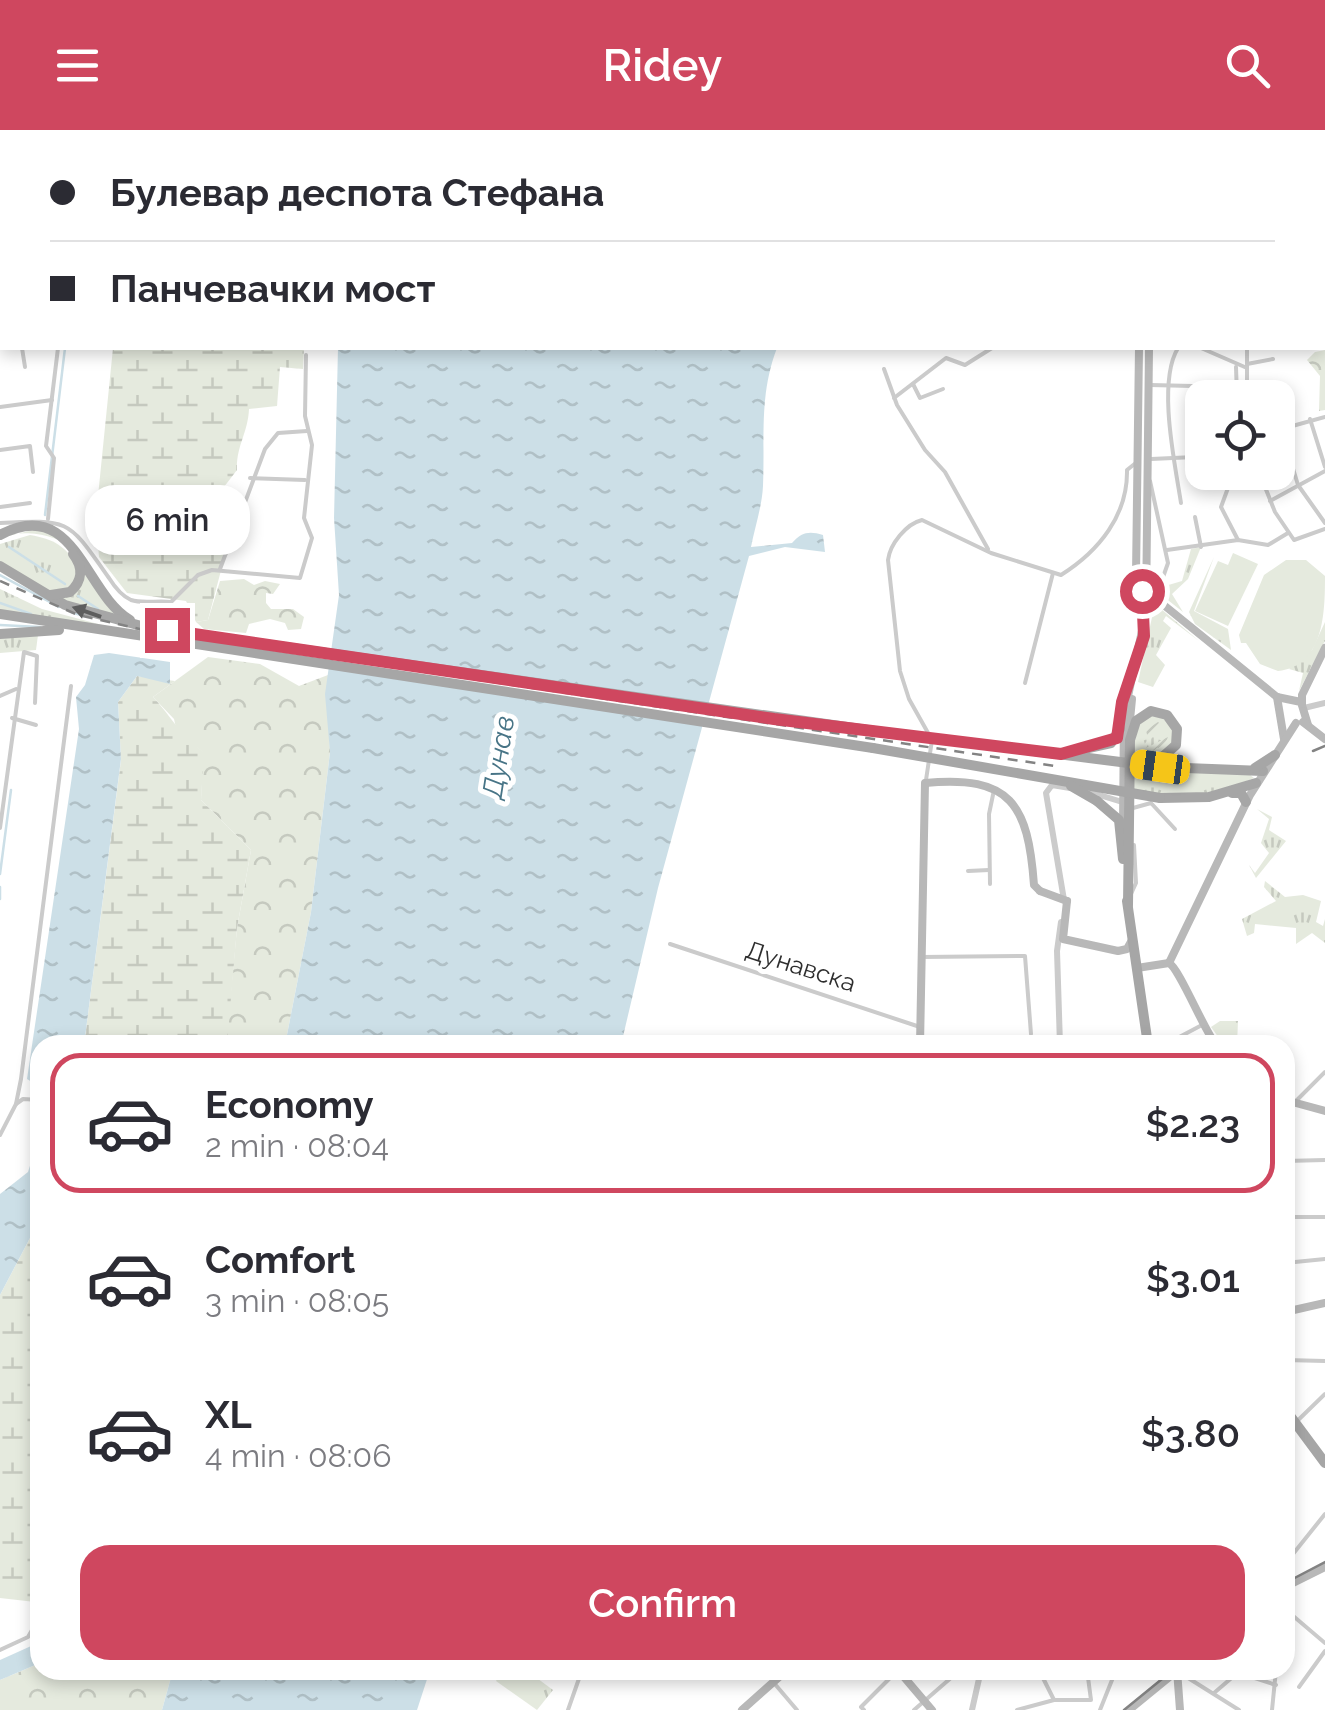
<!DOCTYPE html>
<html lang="en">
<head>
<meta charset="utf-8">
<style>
  body { margin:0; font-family:Raleway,sans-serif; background:#f2f2f3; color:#2b2b33; height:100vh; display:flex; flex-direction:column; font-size:38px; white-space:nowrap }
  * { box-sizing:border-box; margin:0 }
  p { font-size:32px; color:#7c7c81 }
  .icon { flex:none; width:55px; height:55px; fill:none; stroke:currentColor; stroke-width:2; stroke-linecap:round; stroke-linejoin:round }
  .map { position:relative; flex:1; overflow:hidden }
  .details { position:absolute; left:30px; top:905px; width:1265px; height:645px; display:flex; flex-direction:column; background:#fff; border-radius:30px; box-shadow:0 5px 15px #0003 }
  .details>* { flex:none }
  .hud { position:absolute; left:0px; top:0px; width:1325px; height:220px; box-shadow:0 5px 15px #0003; display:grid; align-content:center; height:220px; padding:0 50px; background:#fff }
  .controls { position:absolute; left:1185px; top:250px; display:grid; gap:20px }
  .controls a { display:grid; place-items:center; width:110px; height:110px; border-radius:20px; background:#fff; box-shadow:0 5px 15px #0003; font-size:50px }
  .end { position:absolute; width:45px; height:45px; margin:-22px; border:12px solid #cf475f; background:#fff; box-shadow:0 0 0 5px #fff }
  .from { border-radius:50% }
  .bubble { position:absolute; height:70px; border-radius:30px; background:#fff; box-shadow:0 5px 15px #0003; font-size:32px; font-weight:600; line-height:70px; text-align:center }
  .car { position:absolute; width:30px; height:60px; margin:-30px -15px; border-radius:12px; box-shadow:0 0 8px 2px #0007; background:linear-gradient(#f5c518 24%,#345 0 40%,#f5c518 0 76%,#345 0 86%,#f5c518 0) }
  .hud b { display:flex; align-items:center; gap:35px; height:95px; font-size:38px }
  .hud b+b { border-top:2px solid #e1e1e2 }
  .hud i { width:25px; height:25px; background:#2b2b33 }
  ul { padding:18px 0 0; list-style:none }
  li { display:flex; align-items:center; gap:30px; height:140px; margin:0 20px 15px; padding:0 30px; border:5px solid transparent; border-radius:30px }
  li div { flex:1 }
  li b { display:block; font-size:38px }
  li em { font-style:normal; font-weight:600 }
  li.active { border-color:#cf475f }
  li>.icon { width:90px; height:90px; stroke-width:1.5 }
  .cta { display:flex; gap:20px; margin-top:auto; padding:20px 50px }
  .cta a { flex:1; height:115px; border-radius:30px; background:#cf475f; color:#fff; font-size:40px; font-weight:600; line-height:115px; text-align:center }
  header { display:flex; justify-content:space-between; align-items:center; height:130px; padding:0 50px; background:#cf475f; color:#fff; font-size:45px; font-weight:600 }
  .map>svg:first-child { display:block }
  .grass { fill:url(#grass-tufts) }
  .forest { fill:url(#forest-crowns) }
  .wetland { fill:url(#wetland-marsh) }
  .park { fill:#e5eade }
  .garden { fill:url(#garden-furrows) }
  .water { fill:url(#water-ripples) }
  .pier { fill:#fff }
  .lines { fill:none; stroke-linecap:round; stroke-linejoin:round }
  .stream { stroke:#ccdfe7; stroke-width:2.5 }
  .minor { stroke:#cbcbcb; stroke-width:4 }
  .tertiary { stroke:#cbcbcb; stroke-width:6 }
  .secondary { stroke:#b8b8b8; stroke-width:8 }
  .primary { stroke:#a6a6a6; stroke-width:10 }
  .tram { stroke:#838383; stroke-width:2.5 }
  .rail { stroke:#838383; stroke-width:2.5; stroke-dasharray:10 8; stroke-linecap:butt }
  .secondary-bridge { stroke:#b8b8b8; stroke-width:8 }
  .primary-bridge { stroke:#a6a6a6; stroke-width:10 }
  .oneway { fill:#5e5e5e }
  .route { stroke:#cf475f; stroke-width:12 }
  .labels { text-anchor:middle; stroke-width:10; stroke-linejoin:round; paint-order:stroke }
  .street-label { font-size:25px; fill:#2e2e2e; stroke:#fff }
  .water-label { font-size:28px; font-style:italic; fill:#477486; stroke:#fff }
</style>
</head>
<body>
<header><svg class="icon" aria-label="menu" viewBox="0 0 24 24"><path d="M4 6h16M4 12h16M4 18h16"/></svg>Ridey<svg class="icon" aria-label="search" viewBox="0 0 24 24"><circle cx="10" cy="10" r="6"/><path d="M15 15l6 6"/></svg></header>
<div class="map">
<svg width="1325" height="1580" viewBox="0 0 1325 1580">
  <defs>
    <pattern id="grass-tufts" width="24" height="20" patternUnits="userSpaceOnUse" patternTransform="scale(2.5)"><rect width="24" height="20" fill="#e5eade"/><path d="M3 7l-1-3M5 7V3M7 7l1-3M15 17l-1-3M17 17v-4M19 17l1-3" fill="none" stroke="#c5c9bf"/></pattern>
    <pattern id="forest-crowns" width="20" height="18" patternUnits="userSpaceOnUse" patternTransform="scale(2.5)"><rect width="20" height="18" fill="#e5eade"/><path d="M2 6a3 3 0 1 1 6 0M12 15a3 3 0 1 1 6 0" fill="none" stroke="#c5c9bf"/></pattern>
    <pattern id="wetland-marsh" width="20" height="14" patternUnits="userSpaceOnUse" patternTransform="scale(2.5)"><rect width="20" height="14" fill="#e5eade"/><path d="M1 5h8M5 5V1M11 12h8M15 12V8" fill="none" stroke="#c5c9bf"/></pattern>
    <pattern id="garden-furrows" width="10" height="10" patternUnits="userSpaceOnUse" patternTransform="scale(2.5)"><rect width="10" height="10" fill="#e5eade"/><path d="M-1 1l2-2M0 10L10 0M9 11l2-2" fill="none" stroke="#c5c9bf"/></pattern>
    <pattern id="water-ripples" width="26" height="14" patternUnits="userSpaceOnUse" patternTransform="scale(2.5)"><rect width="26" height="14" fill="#ccdfe7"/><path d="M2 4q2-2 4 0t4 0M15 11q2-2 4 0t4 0" fill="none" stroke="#b0c0c6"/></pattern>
  </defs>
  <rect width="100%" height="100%" fill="#fff"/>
  <g class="grass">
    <path d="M 33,400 C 73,404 80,433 98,462 C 105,474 117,482 125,491 L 56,469 L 76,461 C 107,415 33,393 0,408 Z"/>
    <path d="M 30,405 C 54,409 65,416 78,436 L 72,459 L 55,464 L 0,433 L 0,414 Z"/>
    <path d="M 1201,417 L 1188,449 L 1172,464 L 1183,482 L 1164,467 L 1165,456 L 1182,451 L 1191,419 Z"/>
    <path d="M 1214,427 L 1194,481 L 1228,499 L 1231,520 L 1195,494 L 1189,482 Z"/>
    <path d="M 0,459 L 42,479 L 117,499 L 0,482 Z"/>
    <path d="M 1154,478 L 1160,478 L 1199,511 L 1166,486 L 1163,491 L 1171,498 L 1156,525 L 1165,535 L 1153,557 L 1138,552 Z"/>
    <path d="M 1325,492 L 1325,511 L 1299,561 L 1303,543 L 1289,539 L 1312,520 Z"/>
    <path d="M 38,505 L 36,520 L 0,523 L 0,506 Z"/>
    <path d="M 1147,585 L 1161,586 L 1173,597 L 1174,610 L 1159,628 L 1133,628 L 1137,594 Z"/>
    <path d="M 1134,638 L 1249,644 L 1254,648 L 1212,665 L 1133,664 Z"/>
    <path d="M 1257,679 L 1272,687 L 1269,700 L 1286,711 L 1256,748 L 1249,735 L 1255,743 L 1269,723 L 1261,713 L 1269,689 Z"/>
    <path d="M 1265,751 L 1285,767 L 1303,765 L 1321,771 L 1316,792 L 1323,796 L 1325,789 L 1325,813 L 1312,803 L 1296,814 L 1296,798 L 1255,794 L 1254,803 L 1247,806 L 1242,789 L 1276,771 L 1264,757 Z"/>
    <path d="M 1220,891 L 1238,891 L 1237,915 L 1224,915 L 1211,897 Z"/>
    <path d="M 502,1540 L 526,1540 L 553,1560 L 537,1580 L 496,1551 Z"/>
  </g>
  <g class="forest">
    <path d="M 1325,220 L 1325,280 L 1319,281 L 1320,246 L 1307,230 L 1315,222 Z"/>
    <path d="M 244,449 L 254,455 L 265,451 L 280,454 L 273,464 L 266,463 L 266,473 L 271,479 L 293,479 L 304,487 L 301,499 L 288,500 L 285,493 L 270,489 L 249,494 L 246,503 L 204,499 L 196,492 L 208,490 L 220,451 Z"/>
    <path d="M 208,527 L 260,534 L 299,556 L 328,545 L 330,622 L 311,782 L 285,915 L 226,915 L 237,798 L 251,720 L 201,670 L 203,622 L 177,603 L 174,589 L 153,567 Z"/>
    <path d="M 40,1533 L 40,1540 L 173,1540 L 162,1580 L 0,1580 L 0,1550 Z"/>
  </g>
  <g class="wetland">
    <path d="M 113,218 L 304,218 L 303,239 L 280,237 L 277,276 L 249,279 C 248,303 236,316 237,340 L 217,366 L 221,379 L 235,387 L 208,490 L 196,492 L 186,471 L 127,463 L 99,427 L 96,386 Z"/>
    <path d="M 137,546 L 175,551 L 153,567 C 172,587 180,606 204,622 L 201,670 L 251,720 L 237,798 L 227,915 L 84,915 L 121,630 L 118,572 Z"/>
    <path d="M 40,1089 L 40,1467 L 35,1472 L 0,1468 L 0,1165 Z"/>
  </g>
  <g class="park">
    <path d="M 1233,423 L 1258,434 L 1228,496 L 1195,481 L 1218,431 L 1228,435 Z"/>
    <path d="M 1286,430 L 1306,430 L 1325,446 C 1325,483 1324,536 1278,541 L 1260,534 L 1246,513 L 1241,513 L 1239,505 L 1264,445 Z"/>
  </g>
  <path class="garden" d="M 1158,592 L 1169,601 L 1154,604 L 1146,618 L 1168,607 L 1163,618 L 1158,617 L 1144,628 L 1140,621 L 1148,609 L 1146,600 Z"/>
  <g class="water">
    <rect x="324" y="0" width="477" height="2"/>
    <path d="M 338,218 L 777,218 C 759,265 765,306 763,356 C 762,376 755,397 751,417 L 792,413 C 802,402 809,401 823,405 L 825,422 L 785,417 L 749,426 L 658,758 L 621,915 L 285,915 L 311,782 L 330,622 L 325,564 L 339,465 L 334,388 Z"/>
    <path d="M 109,523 L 170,532 L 170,554 L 137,546 L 118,572 L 121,629 L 84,915 L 40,915 L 40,957 L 27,949 L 79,599 L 76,567 L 85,555 L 94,525 Z"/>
    <path d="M 40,1004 L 40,1089 L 0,1165 L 0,1064 L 28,1042 Z"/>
    <path d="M 40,1512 L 40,1533 L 0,1550 L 0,1530 Z"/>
    <path d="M 173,1540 L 430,1540 L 417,1580 L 162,1580 Z"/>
  </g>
  <path class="pier" d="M 326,520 L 715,578 L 711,594 L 324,536 Z"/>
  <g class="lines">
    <g class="stream">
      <path d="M 85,2 L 85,0"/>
      <path d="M 45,385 L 65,218"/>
      <path d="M 9,417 L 65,454"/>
      <path d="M 0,445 L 59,477"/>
      <path d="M 78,466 L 98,479"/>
      <path d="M 0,473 L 31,484"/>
      <path d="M 71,482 L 84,486"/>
      <path d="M 0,495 L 40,497"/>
      <path d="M 0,744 L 11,660"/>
      <path d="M 0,757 L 0,769"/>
    </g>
    <g class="minor">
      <path d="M 1253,0 L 1253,2"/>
      <path d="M 0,2 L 58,2"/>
      <path d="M 80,2 L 80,0"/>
      <path d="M 1274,2 L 1274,0"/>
      <path d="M 1303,2 L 1303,0"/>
      <path d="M 0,40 L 2,40"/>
      <path d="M 1322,67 L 1325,66"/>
      <path d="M 1322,108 L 1325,105"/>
      <path d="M 0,119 L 2,119"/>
      <path d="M 1322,132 L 1325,133"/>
      <path d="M 0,147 L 2,147"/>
      <path d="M 0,169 L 2,169"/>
      <path d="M 22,218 L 25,237"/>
      <path d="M 1178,218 C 1157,252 1175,334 1181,373"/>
      <path d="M 1201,218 L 1247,238"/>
      <path d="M 1247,234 L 1273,229"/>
      <path d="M 1236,237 L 1237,266"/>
      <path d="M 884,239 L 897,275 L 925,320 L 945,342 L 988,419"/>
      <path d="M 913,254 L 920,268 L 943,259"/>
      <path d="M 1150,255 L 1235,257"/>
      <path d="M 894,268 L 946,228 L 965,235 L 992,218"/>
      <path d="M 1247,268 L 1247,218"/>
      <path d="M 0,277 L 52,270"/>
      <path d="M 1310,289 L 1325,337"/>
      <path d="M 1281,299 L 1298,355 L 1325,393"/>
      <path d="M 1278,300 L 1325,287"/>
      <path d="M 0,320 L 30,316 L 33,342"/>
      <path d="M 1151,329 L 1195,327 L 1202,319"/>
      <path d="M 1259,342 L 1275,382 L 1294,410 L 1325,399"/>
      <path d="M 250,348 L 305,350"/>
      <path d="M 1150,351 L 1168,433 L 1156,467"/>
      <path d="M 1270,371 L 1325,341"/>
      <path d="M 0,377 L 30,373"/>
      <path d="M 1195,387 L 1201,417"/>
      <path d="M 48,389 L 54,328 L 46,316 L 58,218"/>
      <path d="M 0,393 C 71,389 68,390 109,448 C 114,456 122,466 131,470 C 143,474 158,470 171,472 L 198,445 L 212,440 L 300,448 L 312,408 L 304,388 L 312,315 L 305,286 L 306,225"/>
      <path d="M 1238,410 L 1221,377 L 1232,347 L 1243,342"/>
      <path d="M 1167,420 L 1238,410 L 1268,415 L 1288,403"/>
      <path d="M 220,439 L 265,319 L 278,303 L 307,301"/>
      <path d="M 1025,553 L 1053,443"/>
      <path d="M 0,566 L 16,559"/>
      <path d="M 12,588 L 36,595"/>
      <path d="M 926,650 L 932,610 L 909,569 L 900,541 L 888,430 C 890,414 906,394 922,390 L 991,423 L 1061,445 C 1099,421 1128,385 1127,340 L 1137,332"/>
      <path d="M 1133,678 L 1151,673 L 1175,699"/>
      <path d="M 0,698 L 24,522 L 37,526 L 35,573"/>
      <path d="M 968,741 L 989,740"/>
      <path d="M 990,754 L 989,684 L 994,660"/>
      <path d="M 1131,764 L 1136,753 L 1134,715"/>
      <path d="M 670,814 L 920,897"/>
      <path d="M 921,827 L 1025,826 L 1031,904"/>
      <path d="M 1168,913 L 1202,895"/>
      <path d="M 16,974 L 23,969 L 40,970"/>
      <path d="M 0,1005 L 16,974 L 21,949 L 71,556"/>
      <path d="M 1285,1031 L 1325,1030"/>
      <path d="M 1285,1087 L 1325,1087"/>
      <path d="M 1285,1133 L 1325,1129"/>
      <path d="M 1285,1230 L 1325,1231"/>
      <path d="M 1285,1258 L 1289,978 L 1325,942"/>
      <path d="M 1291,1297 L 1325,1264"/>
      <path d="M 1285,1434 L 1325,1384"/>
      <path d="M 1285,1479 L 1325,1513"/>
      <path d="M 0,1520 L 28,1507 L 40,1486"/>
      <path d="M 1039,1540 L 1054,1570"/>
      <path d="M 1230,1540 L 1276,1555"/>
      <path d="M 1177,1541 L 1239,1580"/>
      <path d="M 774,1553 L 797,1580"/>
      <path d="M 1299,1557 L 1325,1521"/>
      <path d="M 1214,1563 L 1235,1545"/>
      <path d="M 568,1580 L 582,1540"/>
      <path d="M 864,1580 L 861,1577 L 898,1540"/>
      <path d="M 914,1580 L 960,1540"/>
      <path d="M 1017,1580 L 1054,1570 L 1091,1570 L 1087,1540"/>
      <path d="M 1100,1580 L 1116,1540"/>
      <path d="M 1272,1580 L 1276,1540"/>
    </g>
    <g class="tertiary">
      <path d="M 1296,2 L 1299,0"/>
      <path d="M 1304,578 L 1325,573"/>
      <path d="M 1083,660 L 1119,671"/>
      <path d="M 1064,770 L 1046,663 L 1052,655 L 1070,658"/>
      <path d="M 1060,915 L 1057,821 L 1061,792"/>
      <path d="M 972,1580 L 981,1540"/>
    </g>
    <g class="secondary">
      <path d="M 1153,2 L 1153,0"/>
      <path d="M 1160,2 L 1160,0"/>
      <path d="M 1139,218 L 1136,445 L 1145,466"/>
      <path d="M 1144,459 L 1277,567 L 1301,572 L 1308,595"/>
      <path d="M 1277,567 L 1284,609"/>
      <path d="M 1302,574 L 1302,565 L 1325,518"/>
      <path d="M 1303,592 L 1325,609"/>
      <path d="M 1129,600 L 1132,569"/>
      <path d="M 1123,695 L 1124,585 L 1146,482 L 1149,218"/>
      <path d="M 1067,771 L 1063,809 L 1118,821 L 1127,819 L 1132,810"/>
      <path d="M 1169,833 L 1250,665 L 1296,593"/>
      <path d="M 1169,833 C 1179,838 1203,898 1216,915"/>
      <path d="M 1137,838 L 1169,833"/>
      <path d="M 920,915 L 925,653 C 1011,645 1028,674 1034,755 L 1040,761"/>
      <path d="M 1285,970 L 1325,981"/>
      <path d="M 1285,1182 L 1325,1173"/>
      <path d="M 1285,1457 L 1325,1437"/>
      <path d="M 898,1540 L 932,1580"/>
      <path d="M 1177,1540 L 1180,1580"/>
      <path d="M 742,1580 L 787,1540"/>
      <path d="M 1129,1580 L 1178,1540"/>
    </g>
    <g class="primary">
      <path d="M 0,405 C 75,365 84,463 130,490"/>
      <path d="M 0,436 L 65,475 L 145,497 L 875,601"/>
      <path d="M 51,465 L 70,462 C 83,451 83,437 73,424"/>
      <path d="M 0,484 L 873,618"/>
      <path d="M 0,504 L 59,500"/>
      <path d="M 1066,623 L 1111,613 L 1120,599"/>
      <path d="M 1160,637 L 1263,641"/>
      <path d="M 1255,638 L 1275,625"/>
      <path d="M 1232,663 L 1241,663 L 1246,672"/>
      <path d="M 1160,668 L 1209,667 L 1256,653"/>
      <path d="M 1097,671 L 1119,690 L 1123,729"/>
      <path d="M 1127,771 L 1148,915"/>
      <path d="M 1128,775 L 1130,610 L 1136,591 L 1151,581 L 1167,585 L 1177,599 L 1176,615 L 1159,630"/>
      <path d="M 1285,1279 L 1325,1333"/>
    </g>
    <g class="tram">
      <path d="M 1313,621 L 1325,616"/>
      <path d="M 1285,1453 L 1325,1432"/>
      <path d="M 1124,1580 L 1173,1540"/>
    </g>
    <path class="rail" d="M 0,451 L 78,485 L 144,500 L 1055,636"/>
    <path class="secondary-bridge" d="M 1040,761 L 1067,771"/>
    <g class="primary-bridge">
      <path d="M 875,601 L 1160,637"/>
      <path d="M 873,618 L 1160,668"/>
      <path d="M 1071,656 L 1097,671"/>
    </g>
  </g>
  <defs><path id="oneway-solid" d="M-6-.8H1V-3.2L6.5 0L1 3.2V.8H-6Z" transform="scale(2.5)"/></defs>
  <use class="oneway" href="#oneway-solid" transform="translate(87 482) rotate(-161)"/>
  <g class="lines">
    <path class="route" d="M 167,500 L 774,589 L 1061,624 L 1117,608 L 1122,572 L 1144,506 L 1142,461"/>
  </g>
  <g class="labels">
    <g class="street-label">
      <text transform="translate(801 836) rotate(18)" y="9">Дунавска</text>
    </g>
    <g class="water-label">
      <text transform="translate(498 627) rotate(-81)" y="10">Дунав</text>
    </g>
  </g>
</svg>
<div class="controls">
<a><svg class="icon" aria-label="locate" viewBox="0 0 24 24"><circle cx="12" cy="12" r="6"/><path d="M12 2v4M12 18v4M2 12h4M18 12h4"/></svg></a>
</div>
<i class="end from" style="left:1142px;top:461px"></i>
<i class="end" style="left:167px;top:500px"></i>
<div class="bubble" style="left:85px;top:355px;width:165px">6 min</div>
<i class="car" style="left:1160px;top:637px;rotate:278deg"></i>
<div class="hud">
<b><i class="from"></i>Булевар деспота Стефана</b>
<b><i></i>Панчевачки мост</b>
</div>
<section class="details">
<ul>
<li class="active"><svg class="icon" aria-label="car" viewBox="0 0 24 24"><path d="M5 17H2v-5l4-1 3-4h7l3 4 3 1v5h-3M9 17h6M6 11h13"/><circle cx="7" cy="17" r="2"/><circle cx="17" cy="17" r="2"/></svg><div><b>Economy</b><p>2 min · 08:04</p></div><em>$2.23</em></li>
<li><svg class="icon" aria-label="car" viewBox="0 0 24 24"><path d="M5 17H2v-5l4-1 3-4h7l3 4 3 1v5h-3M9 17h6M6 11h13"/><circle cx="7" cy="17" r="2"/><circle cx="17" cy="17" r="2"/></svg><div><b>Comfort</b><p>3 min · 08:05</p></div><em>$3.01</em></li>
<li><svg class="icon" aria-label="car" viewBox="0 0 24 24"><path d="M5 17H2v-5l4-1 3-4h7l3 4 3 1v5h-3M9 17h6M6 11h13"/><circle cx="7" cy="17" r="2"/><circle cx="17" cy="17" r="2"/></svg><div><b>XL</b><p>4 min · 08:06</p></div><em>$3.80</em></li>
</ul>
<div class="cta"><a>Confirm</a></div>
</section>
</div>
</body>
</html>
